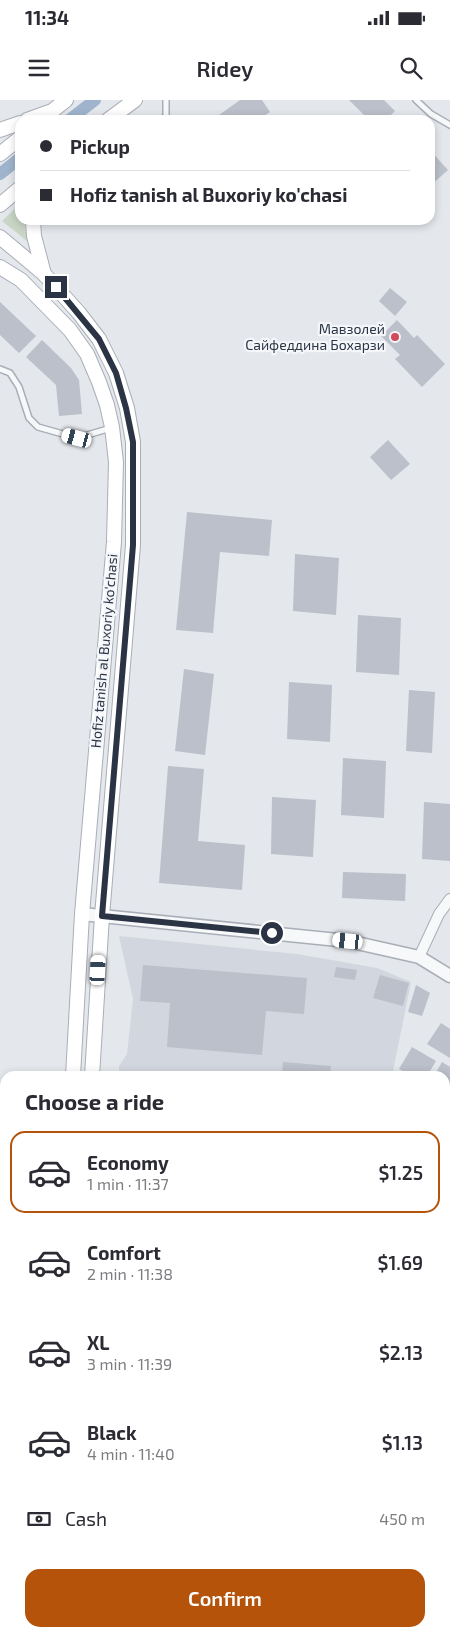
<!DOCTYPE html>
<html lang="en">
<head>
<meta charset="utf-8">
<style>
  body { margin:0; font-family:"Exo 2",sans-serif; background:#f2f2f3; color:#2b2b33; height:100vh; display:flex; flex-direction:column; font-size:19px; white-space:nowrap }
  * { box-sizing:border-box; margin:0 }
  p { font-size:16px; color:#7c7c81 }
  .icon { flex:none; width:28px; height:28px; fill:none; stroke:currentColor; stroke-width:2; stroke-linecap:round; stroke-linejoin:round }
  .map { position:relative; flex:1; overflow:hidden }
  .side { position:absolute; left:0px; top:971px; width:450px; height:566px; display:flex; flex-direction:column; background:#fff; border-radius:15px 15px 0 0; box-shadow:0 2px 8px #0003 }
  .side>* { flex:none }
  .hud { position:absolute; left:15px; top:15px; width:420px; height:110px; border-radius:15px; box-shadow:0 2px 8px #0003; display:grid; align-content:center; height:110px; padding:0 25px; background:#fff }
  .end { position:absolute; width:22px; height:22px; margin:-11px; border:6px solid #2b3445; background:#fff; box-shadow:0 0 0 2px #fff }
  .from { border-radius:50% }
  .car { position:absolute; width:15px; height:30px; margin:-15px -8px; border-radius:6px; box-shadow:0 0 4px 1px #0007; background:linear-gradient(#fff 24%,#345 0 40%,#fff 0 76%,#345 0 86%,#fff 0) }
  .hud b { display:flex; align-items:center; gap:18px; height:48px; font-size:19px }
  .hud b+b { border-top:1px solid #e1e1e2 }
  .hud i { width:12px; height:12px; background:#2b2b33 }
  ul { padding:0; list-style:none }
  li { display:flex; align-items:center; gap:15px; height:82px; margin:0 10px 8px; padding:0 15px; border:2px solid transparent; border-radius:15px }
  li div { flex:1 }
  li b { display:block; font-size:19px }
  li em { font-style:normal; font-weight:600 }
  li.current { border-color:#b45309 }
  li>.icon { width:45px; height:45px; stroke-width:1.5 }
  h2 { padding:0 25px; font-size:22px; line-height:60px }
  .pay { display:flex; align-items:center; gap:12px; height:55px; padding:0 25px; font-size:19px }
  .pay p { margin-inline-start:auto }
  .cta { display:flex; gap:10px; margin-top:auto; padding:10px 25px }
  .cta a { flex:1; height:58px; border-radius:15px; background:#b45309; color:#fff; font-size:20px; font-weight:600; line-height:58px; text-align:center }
  .status { display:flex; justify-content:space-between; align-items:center; height:35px; padding:0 25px; background:#fff; direction:ltr }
  .status svg { height:14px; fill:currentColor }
  header { display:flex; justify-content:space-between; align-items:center; height:65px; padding:0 25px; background:#fff; font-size:22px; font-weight:600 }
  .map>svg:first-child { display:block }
  .built { fill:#d2d6de }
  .green { fill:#c9d6c5 }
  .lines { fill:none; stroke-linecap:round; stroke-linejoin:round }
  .canal { stroke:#9fb4cc; stroke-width:12 }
  .building { fill:#bbc0ca }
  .service-casing { stroke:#a9aeb7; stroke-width:8 }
  .minor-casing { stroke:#a9aeb7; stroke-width:12 }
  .tertiary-casing { stroke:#a9aeb7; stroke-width:15 }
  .secondary-casing { stroke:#a9aeb7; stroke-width:16 }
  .primary-casing { stroke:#a3abb8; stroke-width:18 }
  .service { stroke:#f7f8fa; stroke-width:5 }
  .minor { stroke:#f7f8fa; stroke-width:10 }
  .tertiary { stroke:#f7f8fa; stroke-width:12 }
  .secondary { stroke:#fff; stroke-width:14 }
  .primary { stroke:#fff; stroke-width:15 }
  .route { stroke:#2b3445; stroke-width:6 }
  .poi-dot { fill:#d1495b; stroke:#f4f6f9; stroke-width:2 }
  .labels { text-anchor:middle; stroke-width:4.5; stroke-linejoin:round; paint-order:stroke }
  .poi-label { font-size:14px; fill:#2b3445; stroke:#f4f6f9; text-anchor:end }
  .street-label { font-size:14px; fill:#2b3445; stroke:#f4f6f9 }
</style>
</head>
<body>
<div class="status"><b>11:34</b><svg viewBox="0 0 49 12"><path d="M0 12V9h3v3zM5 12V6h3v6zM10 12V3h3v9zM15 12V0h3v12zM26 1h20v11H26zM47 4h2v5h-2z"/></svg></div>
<header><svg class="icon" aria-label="menu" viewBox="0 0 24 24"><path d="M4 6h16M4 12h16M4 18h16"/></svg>Ridey<svg class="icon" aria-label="search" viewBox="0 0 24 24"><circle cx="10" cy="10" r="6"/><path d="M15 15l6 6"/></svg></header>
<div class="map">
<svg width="450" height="1537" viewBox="0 0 450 1537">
  <rect width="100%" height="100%" fill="#e4e7ec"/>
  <g class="built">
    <path d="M 119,836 L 297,854 L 377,868 L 411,882 L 392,976 L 119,976 L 119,966 L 127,954 L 133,899 Z"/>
    <path d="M 445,1165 L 450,1165 L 450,1407 L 445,1409 Z"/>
  </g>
  <path class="green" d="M 20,104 L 20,120 L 24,120 L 27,141 L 2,121 Z"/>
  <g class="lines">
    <g class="canal">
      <path d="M 69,20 L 95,0"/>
      <path d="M 0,74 L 20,58"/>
    </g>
  </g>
  <g class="building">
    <path d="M 240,0 L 262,0 L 270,12 L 258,20 L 212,20 Z"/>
    <path d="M 349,0 L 384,0 L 395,11 L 386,20 L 369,20 Z"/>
    <path d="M 398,15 L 402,20 L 392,20 Z"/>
    <path d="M 430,50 L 448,70 L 430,86 Z"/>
    <path d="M 390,188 L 407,202 L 395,216 L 379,201 Z"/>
    <path d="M 0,202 L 36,236 L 19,253 L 0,235 Z"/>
    <path d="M 397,220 L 414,238 L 417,235 L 445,264 L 422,287 L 395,259 L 400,255 L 381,236 Z"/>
    <path d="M 42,240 L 71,268 L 79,280 L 82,314 L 59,316 L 56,285 L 26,257 Z"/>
    <path d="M 388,340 L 410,364 L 391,380 L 370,357 Z"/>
    <path d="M 187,412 L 272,420 L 269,456 L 220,452 L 213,533 L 176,530 Z"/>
    <path d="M 295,454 L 339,458 L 336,515 L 293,511 Z"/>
    <path d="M 358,515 L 401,518 L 399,575 L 356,572 Z"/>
    <path d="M 184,569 L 214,574 L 205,655 L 175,651 Z"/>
    <path d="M 289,582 L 332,585 L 330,642 L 287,639 Z"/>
    <path d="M 409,590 L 435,592 L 432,653 L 406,651 Z"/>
    <path d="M 343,658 L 386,661 L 384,718 L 341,715 Z"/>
    <path d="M 168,666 L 204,669 L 198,741 L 245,745 L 242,790 L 159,783 Z"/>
    <path d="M 272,697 L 316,700 L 313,757 L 271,754 Z"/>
    <path d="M 424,702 L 450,704 L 450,761 L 422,759 Z"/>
    <path d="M 343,772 L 406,774 L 405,801 L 342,798 Z"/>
    <path d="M 143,865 L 307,878 L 304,914 L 266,911 L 262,955 L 167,947 L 170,903 L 140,901 Z"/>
    <path d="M 336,867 L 357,870 L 355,880 L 334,877 Z"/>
    <path d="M 380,875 L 409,883 L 403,906 L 373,898 Z"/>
    <path d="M 416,885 L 430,893 L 422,916 L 408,912 Z"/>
    <path d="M 441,923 L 450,929 L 450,958 L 427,944 Z"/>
    <path d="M 412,947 L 436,961 L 427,976 L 412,976 L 399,969 Z"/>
    <path d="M 283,962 L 331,966 L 330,976 L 282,976 Z"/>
    <path d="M 442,962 L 450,967 L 450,995 L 445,992 L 445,976 L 434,976 Z"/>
    <path d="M 445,1037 L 450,1039 L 450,1071 L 448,1074 L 445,1073 Z"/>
    <path d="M 446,1121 L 450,1124 L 450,1145 L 445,1142 Z"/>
    <path d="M 0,1269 L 5,1270 L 5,1315 L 0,1315 Z"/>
    <path d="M 450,1372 L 450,1407 L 445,1409 L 445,1374 Z"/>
    <path d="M 0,1450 L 5,1451 L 5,1486 L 0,1486 Z"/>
  </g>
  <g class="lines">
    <g class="service-casing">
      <g id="service">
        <path d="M 416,0 L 431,14 L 450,25"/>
        <path d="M 161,20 L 166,16 L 166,0"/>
        <path d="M 0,269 L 10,273 L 19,287 L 29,318 L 38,327 L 77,338 L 111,328"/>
        <path d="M 445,1029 L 450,1032"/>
        <path d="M 445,1099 L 450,1090"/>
        <path d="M 445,1108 L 450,1111"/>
        <path d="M 445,1500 L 450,1512"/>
      </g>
    </g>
    <g class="minor-casing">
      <path id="minor" d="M 419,857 L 439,814 L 450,799"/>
    </g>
    <g class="tertiary-casing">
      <path id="tertiary" d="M 82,814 L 348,841 L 419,857 L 450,876"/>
    </g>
    <g class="secondary-casing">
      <g id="secondary">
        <path d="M 27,20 L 49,12"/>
        <path d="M 41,20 L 66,0"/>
        <path d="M 108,20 L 135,0"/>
        <path d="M 0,30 L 20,23"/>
        <path d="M 0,54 L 20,38"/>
        <path d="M 0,105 L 20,88"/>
        <path d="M 33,120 L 34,136 L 44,174"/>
        <path d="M 0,137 L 44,174 L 79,213 L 99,239 L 116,273 L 127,308 L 133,342 L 133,445 L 102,816 L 92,976"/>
        <path d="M 0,167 L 21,180 L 70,230 L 87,254 L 99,282 L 107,305 L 112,327 L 116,362 L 114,442 L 82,814 L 73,976"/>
        <path d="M 214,1532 L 216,1537"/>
        <path d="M 234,1532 L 235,1537"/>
      </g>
    </g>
    <g class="primary-casing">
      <g id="primary">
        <path d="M 445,1517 L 450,1515"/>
        <path d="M 391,1537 L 404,1532"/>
        <path d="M 430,1537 L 442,1532"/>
      </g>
    </g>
    <use href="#service" class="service"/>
    <use href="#minor" class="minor"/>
    <use href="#tertiary" class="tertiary"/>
    <use href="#secondary" class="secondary"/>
    <use href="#primary" class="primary"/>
  </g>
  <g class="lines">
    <path class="route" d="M 56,187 L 99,239 L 116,273 L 126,308 L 133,342 L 133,445 L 102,816 L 272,833"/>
  </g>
  <circle class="poi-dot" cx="395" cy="237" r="5"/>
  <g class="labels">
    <g class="poi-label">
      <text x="385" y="234">Мавзолей<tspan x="385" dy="16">Сайфеддина Бохарзи</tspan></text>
    </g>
    <g class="street-label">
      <text transform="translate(104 551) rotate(-85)" y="5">Hofiz tanish al Buxoriy ko'chasi</text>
    </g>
  </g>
</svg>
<i class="end from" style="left:272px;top:833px"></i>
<i class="end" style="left:56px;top:187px"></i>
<i class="car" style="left:77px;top:338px;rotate:285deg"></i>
<i class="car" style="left:348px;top:841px;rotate:276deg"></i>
<i class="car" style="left:98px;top:870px;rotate:3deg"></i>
<div class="hud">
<b><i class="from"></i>Pickup</b>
<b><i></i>Hofiz tanish al Buxoriy ko'chasi</b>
</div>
<section class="side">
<h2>Choose a ride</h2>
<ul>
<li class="current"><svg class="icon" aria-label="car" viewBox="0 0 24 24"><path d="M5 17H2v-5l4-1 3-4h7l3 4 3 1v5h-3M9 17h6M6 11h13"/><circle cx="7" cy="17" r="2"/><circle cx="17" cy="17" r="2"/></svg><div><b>Economy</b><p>1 min · 11:37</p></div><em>$1.25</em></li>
<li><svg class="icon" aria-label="car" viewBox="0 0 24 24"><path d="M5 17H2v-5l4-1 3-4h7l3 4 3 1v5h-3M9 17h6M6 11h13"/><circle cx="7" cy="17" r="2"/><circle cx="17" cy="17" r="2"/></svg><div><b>Comfort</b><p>2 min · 11:38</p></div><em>$1.69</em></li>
<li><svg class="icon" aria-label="car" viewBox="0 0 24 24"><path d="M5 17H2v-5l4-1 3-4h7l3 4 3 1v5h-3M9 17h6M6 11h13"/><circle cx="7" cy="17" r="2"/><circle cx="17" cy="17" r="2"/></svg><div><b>XL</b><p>3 min · 11:39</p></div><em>$2.13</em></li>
<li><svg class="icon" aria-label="car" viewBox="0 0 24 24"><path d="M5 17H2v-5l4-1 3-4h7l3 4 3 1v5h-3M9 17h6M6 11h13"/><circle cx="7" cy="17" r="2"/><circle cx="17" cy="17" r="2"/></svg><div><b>Black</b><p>4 min · 11:40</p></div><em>$1.13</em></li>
</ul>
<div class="pay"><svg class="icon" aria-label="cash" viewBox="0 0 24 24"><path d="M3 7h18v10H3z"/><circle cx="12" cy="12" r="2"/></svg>Cash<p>450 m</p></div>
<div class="cta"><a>Confirm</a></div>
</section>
</div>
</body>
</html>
